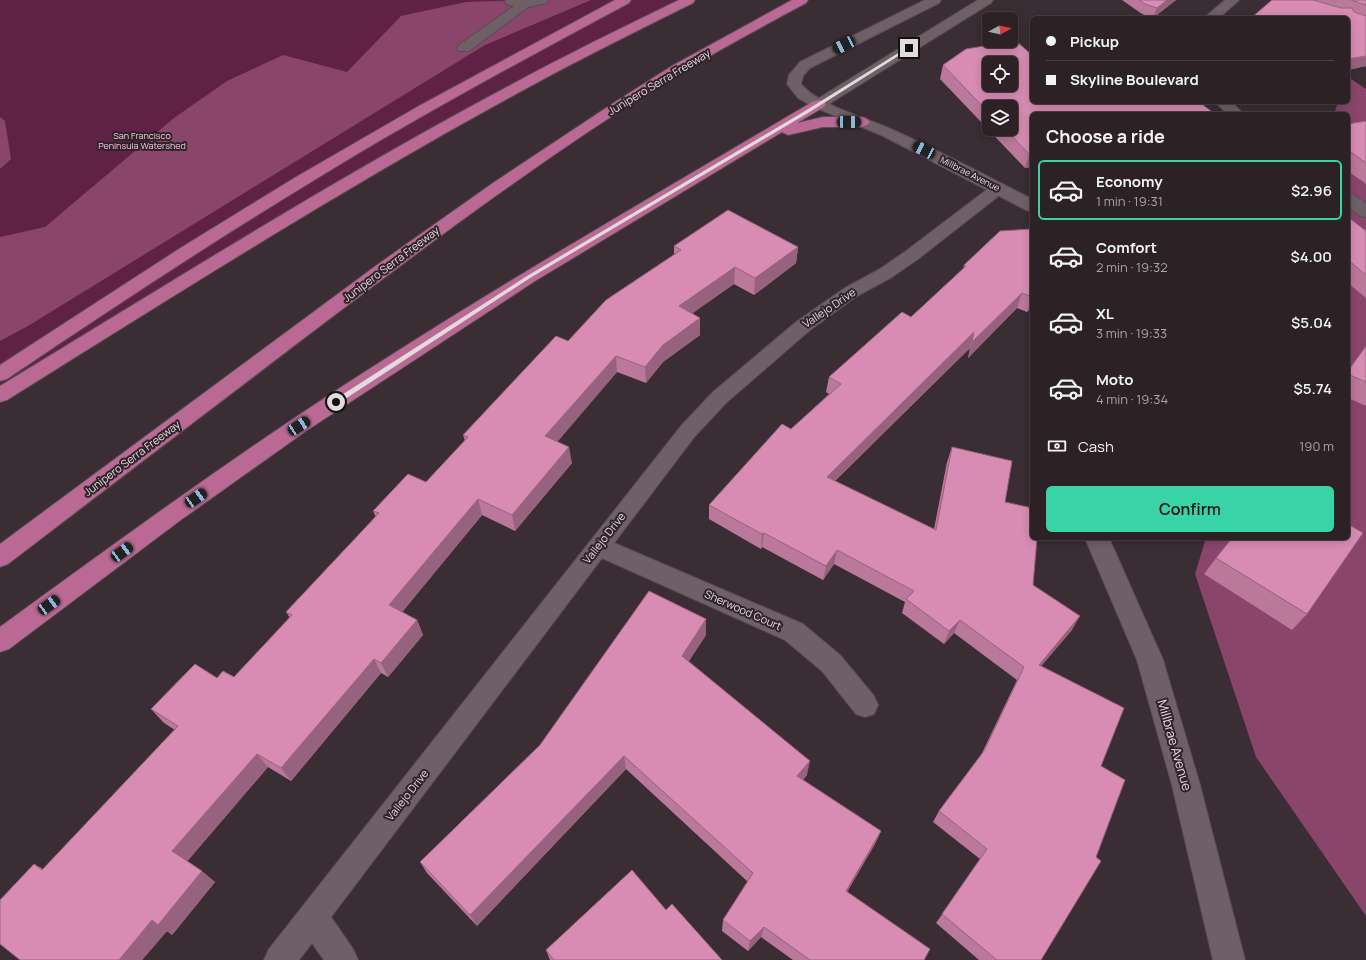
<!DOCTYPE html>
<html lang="en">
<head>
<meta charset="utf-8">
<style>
  body { margin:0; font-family:Manrope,sans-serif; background:#382f32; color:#f1f3f6; height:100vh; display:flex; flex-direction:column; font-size:15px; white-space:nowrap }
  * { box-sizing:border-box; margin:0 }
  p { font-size:13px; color:#a6a4a7 }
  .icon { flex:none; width:22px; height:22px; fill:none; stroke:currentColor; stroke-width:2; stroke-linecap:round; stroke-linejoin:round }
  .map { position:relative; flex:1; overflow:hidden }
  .sheet { position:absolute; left:1030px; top:112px; width:320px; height:428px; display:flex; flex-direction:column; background:#2c2226; border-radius:6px; box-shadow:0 2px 10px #0003,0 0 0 1px #483f43 }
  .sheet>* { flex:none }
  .top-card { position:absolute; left:1030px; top:16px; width:320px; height:88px; border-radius:6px; box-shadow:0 2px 10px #0003,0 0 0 1px #483f43; display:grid; align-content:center; height:88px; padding:0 16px; background:#2c2226 }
  .needle { width:26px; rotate:82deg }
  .tools { position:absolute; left:982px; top:12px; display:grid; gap:8px }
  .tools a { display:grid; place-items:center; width:36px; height:36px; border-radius:6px; background:#2c2226; box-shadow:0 2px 10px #0003,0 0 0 1px #483f43; font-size:20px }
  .end { position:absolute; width:18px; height:18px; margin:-9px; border:5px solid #e3dade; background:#111; box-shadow:0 0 0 2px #111 }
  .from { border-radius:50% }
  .car { position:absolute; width:12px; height:24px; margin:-12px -6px; border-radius:5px; box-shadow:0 0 3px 1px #0007; background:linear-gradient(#222 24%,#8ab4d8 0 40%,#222 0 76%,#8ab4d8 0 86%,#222 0) }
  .top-card b { display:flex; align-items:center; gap:14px; height:38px; font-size:15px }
  .top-card b+b { border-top:1px solid #483f43 }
  .top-card i { width:10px; height:10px; background:#f1f3f6 }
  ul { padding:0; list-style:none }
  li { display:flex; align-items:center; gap:12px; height:60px; margin:0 8px 6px; padding:0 8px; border:2px solid transparent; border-radius:6px }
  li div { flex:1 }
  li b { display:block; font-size:15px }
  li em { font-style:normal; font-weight:600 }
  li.active { border-color:#39d4a5 }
  li>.icon { width:36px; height:36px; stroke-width:1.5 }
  h2 { padding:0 16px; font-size:18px; line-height:48px }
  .pay { display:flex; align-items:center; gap:10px; height:44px; padding:0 16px; font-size:15px }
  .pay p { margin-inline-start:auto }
  .primary-button { display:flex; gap:8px; margin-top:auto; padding:8px 16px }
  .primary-button a { flex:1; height:46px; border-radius:6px; background:#39d4a5; color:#111; font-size:16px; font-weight:600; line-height:46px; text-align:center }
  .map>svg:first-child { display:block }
  .green { fill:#5f2245 }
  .forest { fill:#8a456b }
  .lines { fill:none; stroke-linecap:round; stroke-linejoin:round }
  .service-casing { stroke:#574c52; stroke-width:2 }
  .minor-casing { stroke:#574c52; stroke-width:2 }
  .tertiary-casing { stroke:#574c52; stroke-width:2 }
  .secondary-casing { stroke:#574c52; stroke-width:2 }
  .motorway-casing { stroke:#574c52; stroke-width:2 }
  .service { fill:#6f5f67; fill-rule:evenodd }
  .minor { fill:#6f5f67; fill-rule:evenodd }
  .tertiary { fill:#6f5f67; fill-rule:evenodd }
  .secondary { fill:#6f5f67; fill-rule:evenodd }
  .motorway { fill:#b96993; fill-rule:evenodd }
  .wall { fill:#ba789a; fill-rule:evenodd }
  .shaded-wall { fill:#97627d }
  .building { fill:#d88cb3; stroke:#97627d; fill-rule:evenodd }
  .route { fill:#e3dade }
  .labels { text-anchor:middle; stroke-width:4; stroke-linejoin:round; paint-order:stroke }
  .far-park-label { font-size:9px; fill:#f4cade; stroke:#302329 }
  .far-street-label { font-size:9px; fill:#e3dade; stroke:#302329 }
  .street-label { font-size:11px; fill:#e3dade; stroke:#302329 }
  .near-street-label { font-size:13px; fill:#e3dade; stroke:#302329 }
</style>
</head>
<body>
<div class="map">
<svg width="1366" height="960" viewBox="0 0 1366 960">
  <rect width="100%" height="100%" fill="#3a2d33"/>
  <path class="green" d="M 0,0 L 689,0 L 512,89 L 0,395 Z"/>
  <g class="forest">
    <path d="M 521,0 L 591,0 L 485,45 L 28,326 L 0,341 L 0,237 L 45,227 L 174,118 L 227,81 L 283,55 L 347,72 L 401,16 L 466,2 Z"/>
    <path d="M 1348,77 L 1366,89 L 1366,916 L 1256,757 L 1195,574 L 1206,538 L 1348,538 L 1348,114 L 1334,114 L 1338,102 L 1348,102 Z"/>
    <path d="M 0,117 L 5,121 L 11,159 L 0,169 Z"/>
  </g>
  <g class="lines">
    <g class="service-casing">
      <path id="service" d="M 505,0 L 549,0 L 547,3 L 528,7 L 469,51 L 459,51 L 457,48 L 459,45 L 514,6 L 506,4 Z"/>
    </g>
    <g class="minor-casing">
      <g id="minor">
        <path d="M 1225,0 L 1239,0 L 1219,18 L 1204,18 Z"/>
        <path d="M 1215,102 L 1231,102 L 1244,114 L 1228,114 Z"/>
        <path d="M 999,183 L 1005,185 L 1007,188 L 1005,191 L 918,259 L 892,277 L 857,296 L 810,330 L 727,402 L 695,436 L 614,543 L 803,624 L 840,655 L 874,696 L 878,705 L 874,714 L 865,717 L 856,714 L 822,671 L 785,640 L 602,558 L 331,917 L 353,949 L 358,960 L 324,960 L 312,943 L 299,960 L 264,960 L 269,949 L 681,426 L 713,392 L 796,322 L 845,288 L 880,269 L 906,251 L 993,185 Z"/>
        <path d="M 1348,194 L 1354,195 L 1366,204 L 1366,217 L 1360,216 L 1348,207 Z"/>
      </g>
    </g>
    <g class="tertiary-casing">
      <g id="tertiary">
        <path d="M 925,0 L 941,0 L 939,3 L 810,68 L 803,76 L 801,84 C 819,106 866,117 893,130 C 940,151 986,176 1032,199 L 1032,211 L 1026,210 L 883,136 L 814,107 L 798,98 L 787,84 L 789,75 L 800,62 Z"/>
        <path d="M 1085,538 L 1109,538 L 1163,660 L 1200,785 L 1245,960 L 1213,960 L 1172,785 L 1137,660 Z"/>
      </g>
    </g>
    <g class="secondary-casing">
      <path id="secondary" d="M 978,0 L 993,0 L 991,3 L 824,107 L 819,108 L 814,107 L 812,104 L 814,101 Z"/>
    </g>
    <g class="motorway-casing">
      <g id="motorway">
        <path d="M 615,0 L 631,0 L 629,3 C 521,61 413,119 308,184 C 206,246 106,312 7,379 L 0,381 L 0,365 L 182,247 L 296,177 L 417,107 Z"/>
        <path d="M 679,0 L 695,0 L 693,3 C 634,32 574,62 516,94 C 342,189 175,295 7,400 L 0,402 L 0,386 C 168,284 334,179 507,87 C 564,56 621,28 679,0 Z"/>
        <path d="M 792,0 L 808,0 L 806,3 C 765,25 723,48 682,72 C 560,146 446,231 332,317 C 224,399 116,481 8,564 L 0,567 L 0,544 L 377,265 L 493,183 L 612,104 L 672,66 Z"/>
        <path d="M 819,100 L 824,101 L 826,104 L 824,107 L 797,123 L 823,117 L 862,117 L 867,119 L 870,122 L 867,125 L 862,127 L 823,127 L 788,135 L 782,132 L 535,281 L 306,431 L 178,522 L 9,649 L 0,652 L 0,627 C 96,557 192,487 290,421 C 460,307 638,205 814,101 Z"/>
      </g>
    </g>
    <use href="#service" class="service"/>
    <use href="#minor" class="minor"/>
    <use href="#tertiary" class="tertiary"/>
    <use href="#secondary" class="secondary"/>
    <use href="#motorway" class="motorway"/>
  </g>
  <g class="wall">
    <path d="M 1122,0 L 1176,0 L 1153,18 L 1142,14 Z"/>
    <path d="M 1272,0 L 1366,0 L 1366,66 L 1348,70 L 1348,18 Z"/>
    <path d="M 943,65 L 1032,114 L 1032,167 L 1025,168 L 940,79 ZM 989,107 L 1011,129 L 989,129 Z"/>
    <path d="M 1366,121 L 1366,184 L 1348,171 L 1348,124 Z"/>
    <path d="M 1348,217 L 1366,231 L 1366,298 L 1348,283 Z"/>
    <path d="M 1032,229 L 1032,307 L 1027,312 L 1017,308 L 968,358 L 970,348 L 835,481 L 934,529 L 947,462 L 952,447 L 1005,502 L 1033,585 L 1072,630 L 1041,666 L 1101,766 L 1041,960 L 979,960 L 936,923 L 980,859 L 933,822 L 939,811 L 981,755 L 1017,680 L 954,633 L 944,644 L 902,613 L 905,602 L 834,564 L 823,580 L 762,547 L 761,549 L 709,519 L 709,505 L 791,429 L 829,394 L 826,392 L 829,377 L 911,317 L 963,269 L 964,265 Z"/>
    <path d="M 674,246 L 798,247 L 796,263 L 754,295 L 734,284 L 692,313 L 700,318 L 700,335 L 663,362 L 646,383 L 617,372 L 557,441 L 572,463 L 515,531 L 482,515 L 402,612 L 417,620 L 423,635 L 388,677 L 381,673 L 291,781 L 268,767 L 187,861 L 215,882 L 172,935 L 167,931 L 142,960 L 20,960 L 34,864 L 43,869 L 175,730 L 164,723 L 151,709 L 217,678 L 234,677 L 290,618 L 286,612 L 376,517 L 373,511 L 426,482 L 465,441 L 463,435 L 568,341 L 674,255 Z"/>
    <path d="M 1366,346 L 1366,406 L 1348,398 L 1348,371 Z"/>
    <path d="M 1216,558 L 1307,614 L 1292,630 L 1204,574 Z"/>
    <path d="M 706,619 L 706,635 L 688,662 L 807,775 L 803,780 L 881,831 L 875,844 L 847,892 L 924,960 L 793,960 L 761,937 L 748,951 L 722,931 L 723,920 L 748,882 L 626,769 L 477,926 L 427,873 L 420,862 Z"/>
    <path d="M 666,910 L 722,960 L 550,960 L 546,950 Z"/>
  </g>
  <g class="shaded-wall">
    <path d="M 1167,0 L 1176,0 L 1153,18 L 1157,8 Z"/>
    <path d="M 1366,56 L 1366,66 L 1348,70 L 1348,59 Z"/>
    <path d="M 1032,153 L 1032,167 L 1025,168 L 1029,154 Z"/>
    <path d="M 798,247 L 796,263 L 754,295 L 755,278 Z"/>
    <path d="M 735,267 L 734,284 L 679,323 L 679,306 Z"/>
    <path d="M 1022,293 L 1017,308 L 968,358 L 972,342 Z"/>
    <path d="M 1032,297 L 1032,307 L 1027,312 Z"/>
    <path d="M 700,318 L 700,335 L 663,362 L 646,383 L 645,367 L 663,345 Z"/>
    <path d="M 974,332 L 970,348 L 824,491 L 827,477 Z"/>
    <path d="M 616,356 L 617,372 L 548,453 L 545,436 Z"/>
    <path d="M 569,447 L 572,463 L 515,531 L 512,515 Z"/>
    <path d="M 478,499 L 482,515 L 395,621 L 389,605 Z"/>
    <path d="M 764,533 L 762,547 L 761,549 L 762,534 Z"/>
    <path d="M 837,550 L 834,564 L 823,580 L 826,566 Z"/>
    <path d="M 1080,616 L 1072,630 L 1031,678 L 1039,665 Z"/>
    <path d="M 706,619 L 706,635 L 682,672 L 682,656 Z"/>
    <path d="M 417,620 L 423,635 L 388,677 L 381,663 Z"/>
    <path d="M 960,620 L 954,633 L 944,644 L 949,631 Z"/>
    <path d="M 374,659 L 381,673 L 291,781 L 281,768 Z"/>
    <path d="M 257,754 L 268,767 L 186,863 L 172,851 Z"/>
    <path d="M 624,756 L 626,769 L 477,926 L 470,915 Z"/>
    <path d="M 810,761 L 807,775 L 794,790 L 797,776 Z"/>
    <path d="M 881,831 L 875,844 L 841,902 L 846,891 Z"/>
    <path d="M 202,871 L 215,882 L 172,935 L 167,931 L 142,960 L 119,960 L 152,920 Z"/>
    <path d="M 764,927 L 761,937 L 748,951 L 750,941 Z"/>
  </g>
  <g class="building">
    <path d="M 1139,0 L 1167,0 L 1157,8 L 1145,4 Z"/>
    <path d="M 1272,0 L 1313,0 L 1341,8 L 1352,8 L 1354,12 L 1366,16 L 1366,56 L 1348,59 L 1348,18 L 1251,18 Z"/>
    <path d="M 1351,0 L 1366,0 L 1366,5 Z"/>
    <path d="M 1016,41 L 1032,55 L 1032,102 L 1199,102 L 1215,114 L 1032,114 L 1032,153 L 1029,154 L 1005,129 L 1011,129 L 1011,107 L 989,107 L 989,113 L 943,65 L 966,49 ZM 989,63 L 1011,63 L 1011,85 L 989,85 Z"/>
    <path d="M 1366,121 L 1366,163 L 1348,150 L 1348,124 Z"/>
    <path d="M 728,210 L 798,247 L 755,278 L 735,267 L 679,306 L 700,318 L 663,345 L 645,367 L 616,356 L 545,436 L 569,447 L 512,515 L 478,499 L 389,605 L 417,620 L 381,663 L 374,659 L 281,768 L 257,754 L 172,851 L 202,871 L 158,925 L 152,920 L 119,960 L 20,960 L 0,944 L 0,900 L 34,864 L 42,870 L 178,726 L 151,709 L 195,664 L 217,678 L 223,671 L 234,677 L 292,615 L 286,612 L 379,513 L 373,511 L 408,474 L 426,482 L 468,437 L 463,435 L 556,336 L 568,341 L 606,300 L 681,250 L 674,246 Z"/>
    <path d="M 1348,217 L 1366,231 L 1366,275 L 1348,260 Z"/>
    <path d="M 1032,229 L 1032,297 L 1022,293 L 972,342 L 974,332 L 827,477 L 936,530 L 952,447 L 1012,461 L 1005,502 L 1032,508 L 1032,538 L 1037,538 L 1033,585 L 1080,616 L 1039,665 L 1124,708 L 1101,766 L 1125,780 L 1096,857 L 1101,861 L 1041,960 L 997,960 L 942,914 L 987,849 L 939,811 L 984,751 L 1024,667 L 960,620 L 949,631 L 906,599 L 914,591 L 837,550 L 826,566 L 764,533 L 762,534 L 709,505 L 782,424 L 791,429 L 841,384 L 829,377 L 902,312 L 911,317 L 966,266 L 964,265 L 1000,231 Z"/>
    <path d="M 1366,346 L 1366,382 L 1348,374 L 1348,371 Z"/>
    <path d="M 1348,524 L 1363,533 L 1307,614 L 1216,558 L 1232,538 L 1348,538 Z"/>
    <path d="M 649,591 L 706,619 L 682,656 L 810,761 L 797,776 L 881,831 L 846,891 L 930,949 L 924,960 L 810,960 L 764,927 L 750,941 L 723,920 L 753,873 L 624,756 L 470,915 L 420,862 L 540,745 Z"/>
    <path d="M 632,870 L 666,910 L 672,904 L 722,960 L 554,960 L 546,950 Z"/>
  </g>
  <path class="route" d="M 908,47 L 911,48 L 808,113 L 530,278 L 339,403 L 334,403 L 334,400 L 527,276 L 805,111 Z"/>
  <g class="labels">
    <g class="far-park-label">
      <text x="142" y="139">San Francisco<tspan x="142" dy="10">Peninsula Watershed</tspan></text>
    </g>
    <g class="far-street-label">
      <text transform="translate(970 174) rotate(27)" y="3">Millbrae Avenue</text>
    </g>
    <g class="street-label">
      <text transform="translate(659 82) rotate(-31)" y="4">Junipero Serra Freeway</text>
      <text transform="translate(391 264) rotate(-37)" y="4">Junipero Serra Freeway</text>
      <text transform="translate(829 308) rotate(-34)" y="4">Vallejo Drive</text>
      <text transform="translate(132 458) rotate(-37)" y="4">Junipero Serra Freeway</text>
      <text transform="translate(604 538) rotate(-52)" y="4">Vallejo Drive</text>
      <text transform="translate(743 610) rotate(24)" y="4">Sherwood Court</text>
      <text transform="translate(407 795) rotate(-52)" y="4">Vallejo Drive</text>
    </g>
    <g class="near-street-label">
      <text transform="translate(1175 745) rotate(74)" y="5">Millbrae Avenue</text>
    </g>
  </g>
</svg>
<div class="tools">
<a><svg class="needle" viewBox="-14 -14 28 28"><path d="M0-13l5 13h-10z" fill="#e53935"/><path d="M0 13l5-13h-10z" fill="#a6a4a7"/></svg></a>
<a><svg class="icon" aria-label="locate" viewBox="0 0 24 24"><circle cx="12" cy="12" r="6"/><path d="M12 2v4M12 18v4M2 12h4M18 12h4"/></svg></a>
<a><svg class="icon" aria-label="layers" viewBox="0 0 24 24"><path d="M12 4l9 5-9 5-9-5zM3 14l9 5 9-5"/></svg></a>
</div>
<i class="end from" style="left:336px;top:402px"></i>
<i class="end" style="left:909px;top:48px"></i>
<i class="car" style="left:844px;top:45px;rotate:243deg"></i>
<i class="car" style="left:849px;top:122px;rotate:90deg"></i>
<i class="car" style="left:924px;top:150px;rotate:296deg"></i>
<i class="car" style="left:299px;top:426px;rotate:57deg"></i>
<i class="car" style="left:196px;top:498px;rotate:55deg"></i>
<i class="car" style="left:122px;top:552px;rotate:54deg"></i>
<i class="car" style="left:49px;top:605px;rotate:54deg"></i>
<div class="top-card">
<b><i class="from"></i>Pickup</b>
<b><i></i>Skyline Boulevard</b>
</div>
<section class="sheet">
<h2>Choose a ride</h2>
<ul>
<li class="active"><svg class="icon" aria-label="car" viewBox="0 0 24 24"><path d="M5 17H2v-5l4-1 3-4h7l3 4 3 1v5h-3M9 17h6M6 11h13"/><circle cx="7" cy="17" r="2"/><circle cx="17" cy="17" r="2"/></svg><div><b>Economy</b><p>1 min · 19:31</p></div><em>$2.96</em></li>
<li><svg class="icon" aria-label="car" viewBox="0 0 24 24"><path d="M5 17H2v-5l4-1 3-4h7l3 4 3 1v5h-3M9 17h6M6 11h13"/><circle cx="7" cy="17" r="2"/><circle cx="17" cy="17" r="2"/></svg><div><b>Comfort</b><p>2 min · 19:32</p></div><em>$4.00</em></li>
<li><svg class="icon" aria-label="car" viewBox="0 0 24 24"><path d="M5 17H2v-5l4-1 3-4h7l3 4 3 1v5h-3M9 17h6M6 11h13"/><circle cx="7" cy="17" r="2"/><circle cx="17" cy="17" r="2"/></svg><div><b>XL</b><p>3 min · 19:33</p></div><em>$5.04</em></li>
<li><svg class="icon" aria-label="car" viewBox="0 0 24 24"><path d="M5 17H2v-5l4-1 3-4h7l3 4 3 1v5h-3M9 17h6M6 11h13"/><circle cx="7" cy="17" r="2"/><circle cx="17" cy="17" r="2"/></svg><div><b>Moto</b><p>4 min · 19:34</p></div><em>$5.74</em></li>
</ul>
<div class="pay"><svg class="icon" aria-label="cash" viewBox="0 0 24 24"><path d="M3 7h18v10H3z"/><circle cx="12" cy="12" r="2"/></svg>Cash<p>190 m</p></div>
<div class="primary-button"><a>Confirm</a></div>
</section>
</div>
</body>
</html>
